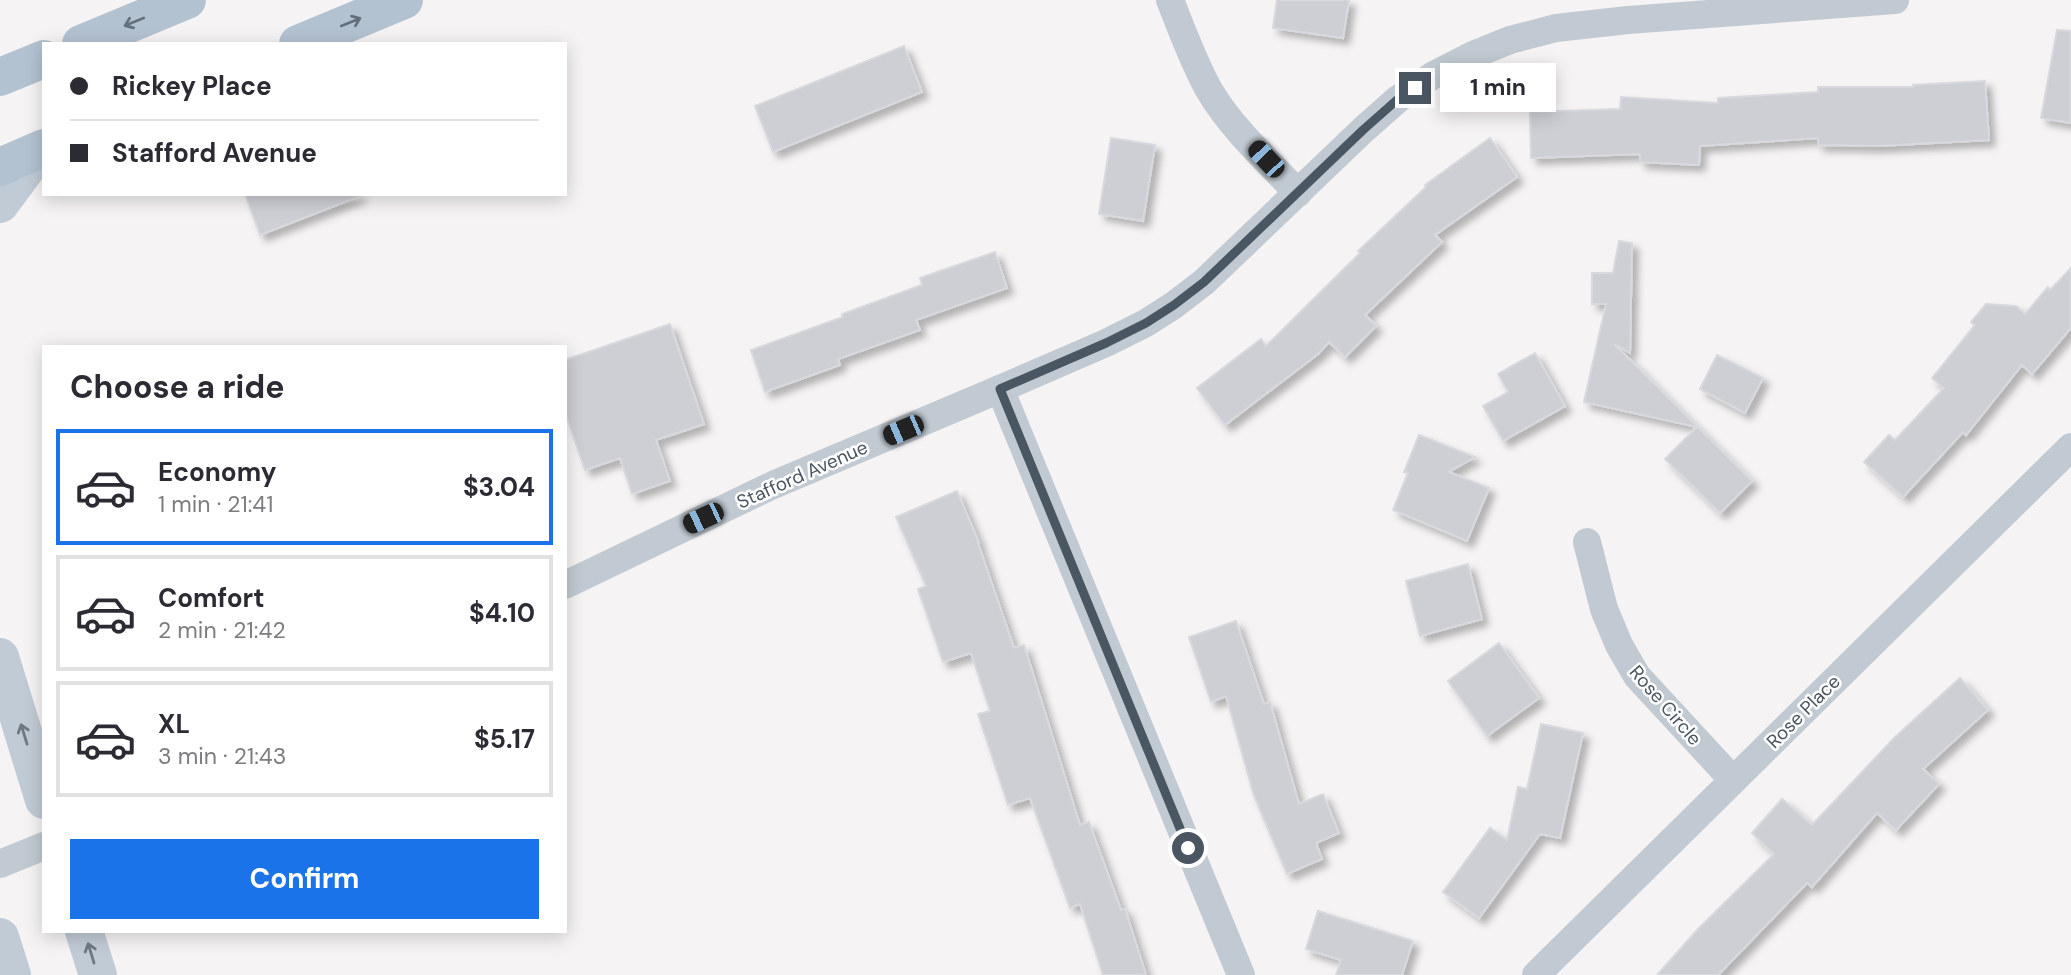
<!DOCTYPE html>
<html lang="en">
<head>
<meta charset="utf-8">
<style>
  body { margin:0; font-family:"DM Sans",sans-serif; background:#f7f7f7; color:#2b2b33; height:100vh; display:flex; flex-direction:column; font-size:26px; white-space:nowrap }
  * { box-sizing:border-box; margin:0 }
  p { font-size:23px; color:#7c7c81 }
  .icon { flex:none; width:38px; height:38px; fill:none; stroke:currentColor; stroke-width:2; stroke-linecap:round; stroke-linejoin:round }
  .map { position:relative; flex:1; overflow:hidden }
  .panel { position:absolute; left:42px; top:345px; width:525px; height:588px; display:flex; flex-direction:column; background:#fff; border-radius:0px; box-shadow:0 4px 18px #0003 }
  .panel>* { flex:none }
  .hud { position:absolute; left:42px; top:42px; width:525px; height:154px; border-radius:0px; box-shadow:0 4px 18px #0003; display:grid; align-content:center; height:154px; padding:0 28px; background:#fff }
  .end { position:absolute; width:32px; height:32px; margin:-16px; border:9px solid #4a5661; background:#fff; box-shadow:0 0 0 4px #fff }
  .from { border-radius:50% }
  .bubble { position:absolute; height:49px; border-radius:0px; background:#fff; box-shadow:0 4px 18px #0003; font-size:23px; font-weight:700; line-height:49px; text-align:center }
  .car { position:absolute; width:21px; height:42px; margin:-21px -10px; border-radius:9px; box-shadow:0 0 5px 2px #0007; background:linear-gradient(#222 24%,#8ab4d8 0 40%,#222 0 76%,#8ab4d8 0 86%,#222 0) }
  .hud b { display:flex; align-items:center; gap:24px; height:66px; font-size:26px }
  .hud b+b { border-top:2px solid #e1e1e2 }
  .hud i { width:18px; height:18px; background:#2b2b33 }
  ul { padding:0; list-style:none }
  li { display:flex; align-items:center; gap:21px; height:116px; margin:0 14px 10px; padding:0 14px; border:4px solid #e1e1e2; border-radius:0px }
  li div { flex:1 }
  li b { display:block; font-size:26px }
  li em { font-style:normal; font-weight:700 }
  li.on { border-color:#1a73e8 }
  li>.icon { width:63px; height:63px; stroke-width:1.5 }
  h2 { padding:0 28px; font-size:32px; line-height:84px }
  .action { display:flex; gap:14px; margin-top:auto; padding:14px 28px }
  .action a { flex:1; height:80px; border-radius:0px; background:#1a73e8; color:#fff; font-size:28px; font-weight:700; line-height:80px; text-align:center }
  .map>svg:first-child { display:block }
  .building { fill:#cdcfd5; stroke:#d7d9de; stroke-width:2; filter:url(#shadow) }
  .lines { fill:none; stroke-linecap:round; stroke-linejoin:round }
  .minor { stroke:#c1cad2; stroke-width:28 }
  .secondary { stroke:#c1cbd6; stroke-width:38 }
  .primary { stroke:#b3c2d1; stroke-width:38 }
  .oneway { stroke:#64717d }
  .oneway2 { stroke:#6e7984 }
  .route { stroke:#4a5661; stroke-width:9 }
  .labels { text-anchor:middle; stroke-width:5; stroke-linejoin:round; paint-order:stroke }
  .street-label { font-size:19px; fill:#4a5661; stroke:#fff }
</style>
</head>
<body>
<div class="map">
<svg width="2071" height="975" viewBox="0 0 2071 975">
  <defs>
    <filter id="shadow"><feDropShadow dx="6" dy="6" stdDeviation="3.5" flood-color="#0004"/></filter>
  </defs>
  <rect width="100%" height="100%" fill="#f5f3f3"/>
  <g class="building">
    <path d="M 1277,0 L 1349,0 L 1343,38 L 1273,28 Z"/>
    <path d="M 2057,30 L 2071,31 L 2071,123 L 2041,118 Z"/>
    <path d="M 904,46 L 922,92 L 773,152 L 755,106 Z"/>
    <path d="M 1985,81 L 1989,140 L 1878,146 L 1818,145 L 1818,138 L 1700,146 L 1699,165 L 1640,162 L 1640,154 L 1531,158 L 1530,112 L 1620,109 L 1621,97 L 1718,103 L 1718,98 L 1818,92 L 1818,87 L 1913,87 L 1913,85 Z"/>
    <path d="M 1111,138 L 1155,145 L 1143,221 L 1099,214 Z"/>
    <path d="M 1490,138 L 1517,177 L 1435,235 L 1442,242 L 1365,315 L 1376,326 L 1345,357 L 1329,342 L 1318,354 L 1225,425 L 1197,388 L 1261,339 L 1266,346 L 1360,253 L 1358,251 L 1426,187 L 1425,185 Z"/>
    <path d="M 245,194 L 360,194 L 360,196 L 260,235 Z"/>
    <path d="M 1619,241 L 1632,243 L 1630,353 L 1614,344 L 1752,481 L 1720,513 L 1665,459 L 1697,427 L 1584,402 L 1606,304 L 1592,304 L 1592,273 L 1613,273 Z"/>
    <path d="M 995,252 L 1007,288 L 916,320 L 920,330 L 838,359 L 840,365 L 765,392 L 751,350 L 843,317 L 842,314 L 922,285 L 920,278 Z"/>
    <path d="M 2071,268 L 2071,328 L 2032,374 L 2022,365 L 1966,435 L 1963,432 L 1903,497 L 1864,462 L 1889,435 L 1895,440 L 1944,388 L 1932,378 L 1975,325 L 1971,322 L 1986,304 L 2016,306 L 2025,314 L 2048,287 L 2050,290 Z"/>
    <path d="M 670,324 L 704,424 L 656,440 L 670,481 L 632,494 L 620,458 L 585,470 L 565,412 L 565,360 Z"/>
    <path d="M 1535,353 L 1565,406 L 1503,441 L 1483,406 L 1508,392 L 1498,374 Z"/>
    <path d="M 1717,355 L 1763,378 L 1745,413 L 1700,389 Z"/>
    <path d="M 1419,435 L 1475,457 L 1449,472 L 1489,488 L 1467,541 L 1393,510 L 1408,473 L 1404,472 Z"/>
    <path d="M 957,491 L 979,543 L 978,543 L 1014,648 L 1024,645 L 1080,825 L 1089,822 L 1121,910 L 1125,909 L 1146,975 L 1103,975 L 1080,904 L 1070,908 L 1030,798 L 1008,805 L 978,714 L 990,711 L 971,653 L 943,662 L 918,589 L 926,586 L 896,517 Z"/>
    <path d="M 1468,564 L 1482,619 L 1420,636 L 1406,581 Z"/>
    <path d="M 1236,621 L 1264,704 L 1270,702 L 1299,804 L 1323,794 L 1339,833 L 1316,843 L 1322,859 L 1287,874 L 1254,796 L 1226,696 L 1211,702 L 1189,637 Z"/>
    <path d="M 1499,643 L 1539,698 L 1487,736 L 1448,681 Z"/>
    <path d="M 1960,678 L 1988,710 L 1923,769 L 1939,784 L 1896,830 L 1877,813 L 1812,887 L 1807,883 L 1718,975 L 1657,975 L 1698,929 L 1774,854 L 1752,833 L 1782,799 L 1812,825 L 1895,737 Z"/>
    <path d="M 1541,724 L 1583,733 L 1560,838 L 1540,834 L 1479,918 L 1443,892 L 1490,828 L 1507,840 L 1518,787 L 1527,789 Z"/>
    <path d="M 1318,911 L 1413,941 L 1402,975 L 1336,975 L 1341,960 L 1306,949 Z"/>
  </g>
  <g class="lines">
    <g class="minor">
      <path d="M 1170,0 C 1182,30 1193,61 1209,90 C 1232,129 1267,160 1298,193"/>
      <path d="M 1000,389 L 1241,975"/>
      <path d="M 1587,542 L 1604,609 L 1619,645 L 1637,676 L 1733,780"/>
      <path d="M 565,585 L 773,485 L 1000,389 L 1106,343 L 1146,323 L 1174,305 L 1204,282 L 1363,130 L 1398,99 L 1432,76 L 1473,55 L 1510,40 L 1556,28 L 1628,20 L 1895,0"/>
      <path d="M 0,864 L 44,846"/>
      <path d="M 1536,975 L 2071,447"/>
    </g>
    <g class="secondary">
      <path d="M 0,204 L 40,150"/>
      <path d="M 0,657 L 44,800"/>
      <path d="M 84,931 L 98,975"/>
      <path d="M 0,937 L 12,975"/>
    </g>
    <g class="primary">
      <path d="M 81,44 L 187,0"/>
      <path d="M 298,44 L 404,0"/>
      <path d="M 0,77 L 44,59"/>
      <path d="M 0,167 L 44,148"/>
    </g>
  </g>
  <defs><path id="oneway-shaft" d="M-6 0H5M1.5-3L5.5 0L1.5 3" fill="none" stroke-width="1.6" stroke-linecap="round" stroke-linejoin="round" transform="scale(1.75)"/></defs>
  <g class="oneway">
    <use href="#oneway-shaft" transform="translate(134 22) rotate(158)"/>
    <use href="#oneway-shaft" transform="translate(351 22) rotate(-22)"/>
  </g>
  <g class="oneway2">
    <use href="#oneway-shaft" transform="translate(24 734) rotate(-107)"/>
    <use href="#oneway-shaft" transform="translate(91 953) rotate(-107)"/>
  </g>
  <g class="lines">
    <path class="route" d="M 1188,848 L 1000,389 L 1106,343 L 1146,323 L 1174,305 L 1204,282 L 1363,130 L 1398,99 L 1415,88"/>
  </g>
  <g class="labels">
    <g class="street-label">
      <text transform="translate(802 474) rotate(-24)" y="7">Stafford Avenue</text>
      <text transform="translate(1666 705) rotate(49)" y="7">Rose Circle</text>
      <text transform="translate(1803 711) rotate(-45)" y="7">Rose Place</text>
    </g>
  </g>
</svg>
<i class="end from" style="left:1188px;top:848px"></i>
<i class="end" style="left:1415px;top:88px"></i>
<div class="bubble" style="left:1440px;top:63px;width:116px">1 min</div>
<i class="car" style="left:1266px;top:159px;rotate:317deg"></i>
<i class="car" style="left:903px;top:430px;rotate:247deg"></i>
<i class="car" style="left:703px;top:518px;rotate:245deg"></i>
<div class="hud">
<b><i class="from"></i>Rickey Place</b>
<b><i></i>Stafford Avenue</b>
</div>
<section class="panel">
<h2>Choose a ride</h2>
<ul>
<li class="on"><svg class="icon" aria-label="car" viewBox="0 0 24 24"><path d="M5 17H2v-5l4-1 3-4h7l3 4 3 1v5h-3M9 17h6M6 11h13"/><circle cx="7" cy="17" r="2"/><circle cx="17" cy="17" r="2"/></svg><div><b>Economy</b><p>1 min · 21:41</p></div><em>$3.04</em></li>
<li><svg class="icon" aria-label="car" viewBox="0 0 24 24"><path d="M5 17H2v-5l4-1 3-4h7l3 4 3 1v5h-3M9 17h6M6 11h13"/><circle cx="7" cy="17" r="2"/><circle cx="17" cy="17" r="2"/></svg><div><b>Comfort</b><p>2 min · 21:42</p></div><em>$4.10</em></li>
<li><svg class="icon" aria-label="car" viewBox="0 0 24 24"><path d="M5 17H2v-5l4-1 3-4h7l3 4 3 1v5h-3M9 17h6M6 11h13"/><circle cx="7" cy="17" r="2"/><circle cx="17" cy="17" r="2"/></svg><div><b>XL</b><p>3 min · 21:43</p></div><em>$5.17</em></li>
</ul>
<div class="action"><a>Confirm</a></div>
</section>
</div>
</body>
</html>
